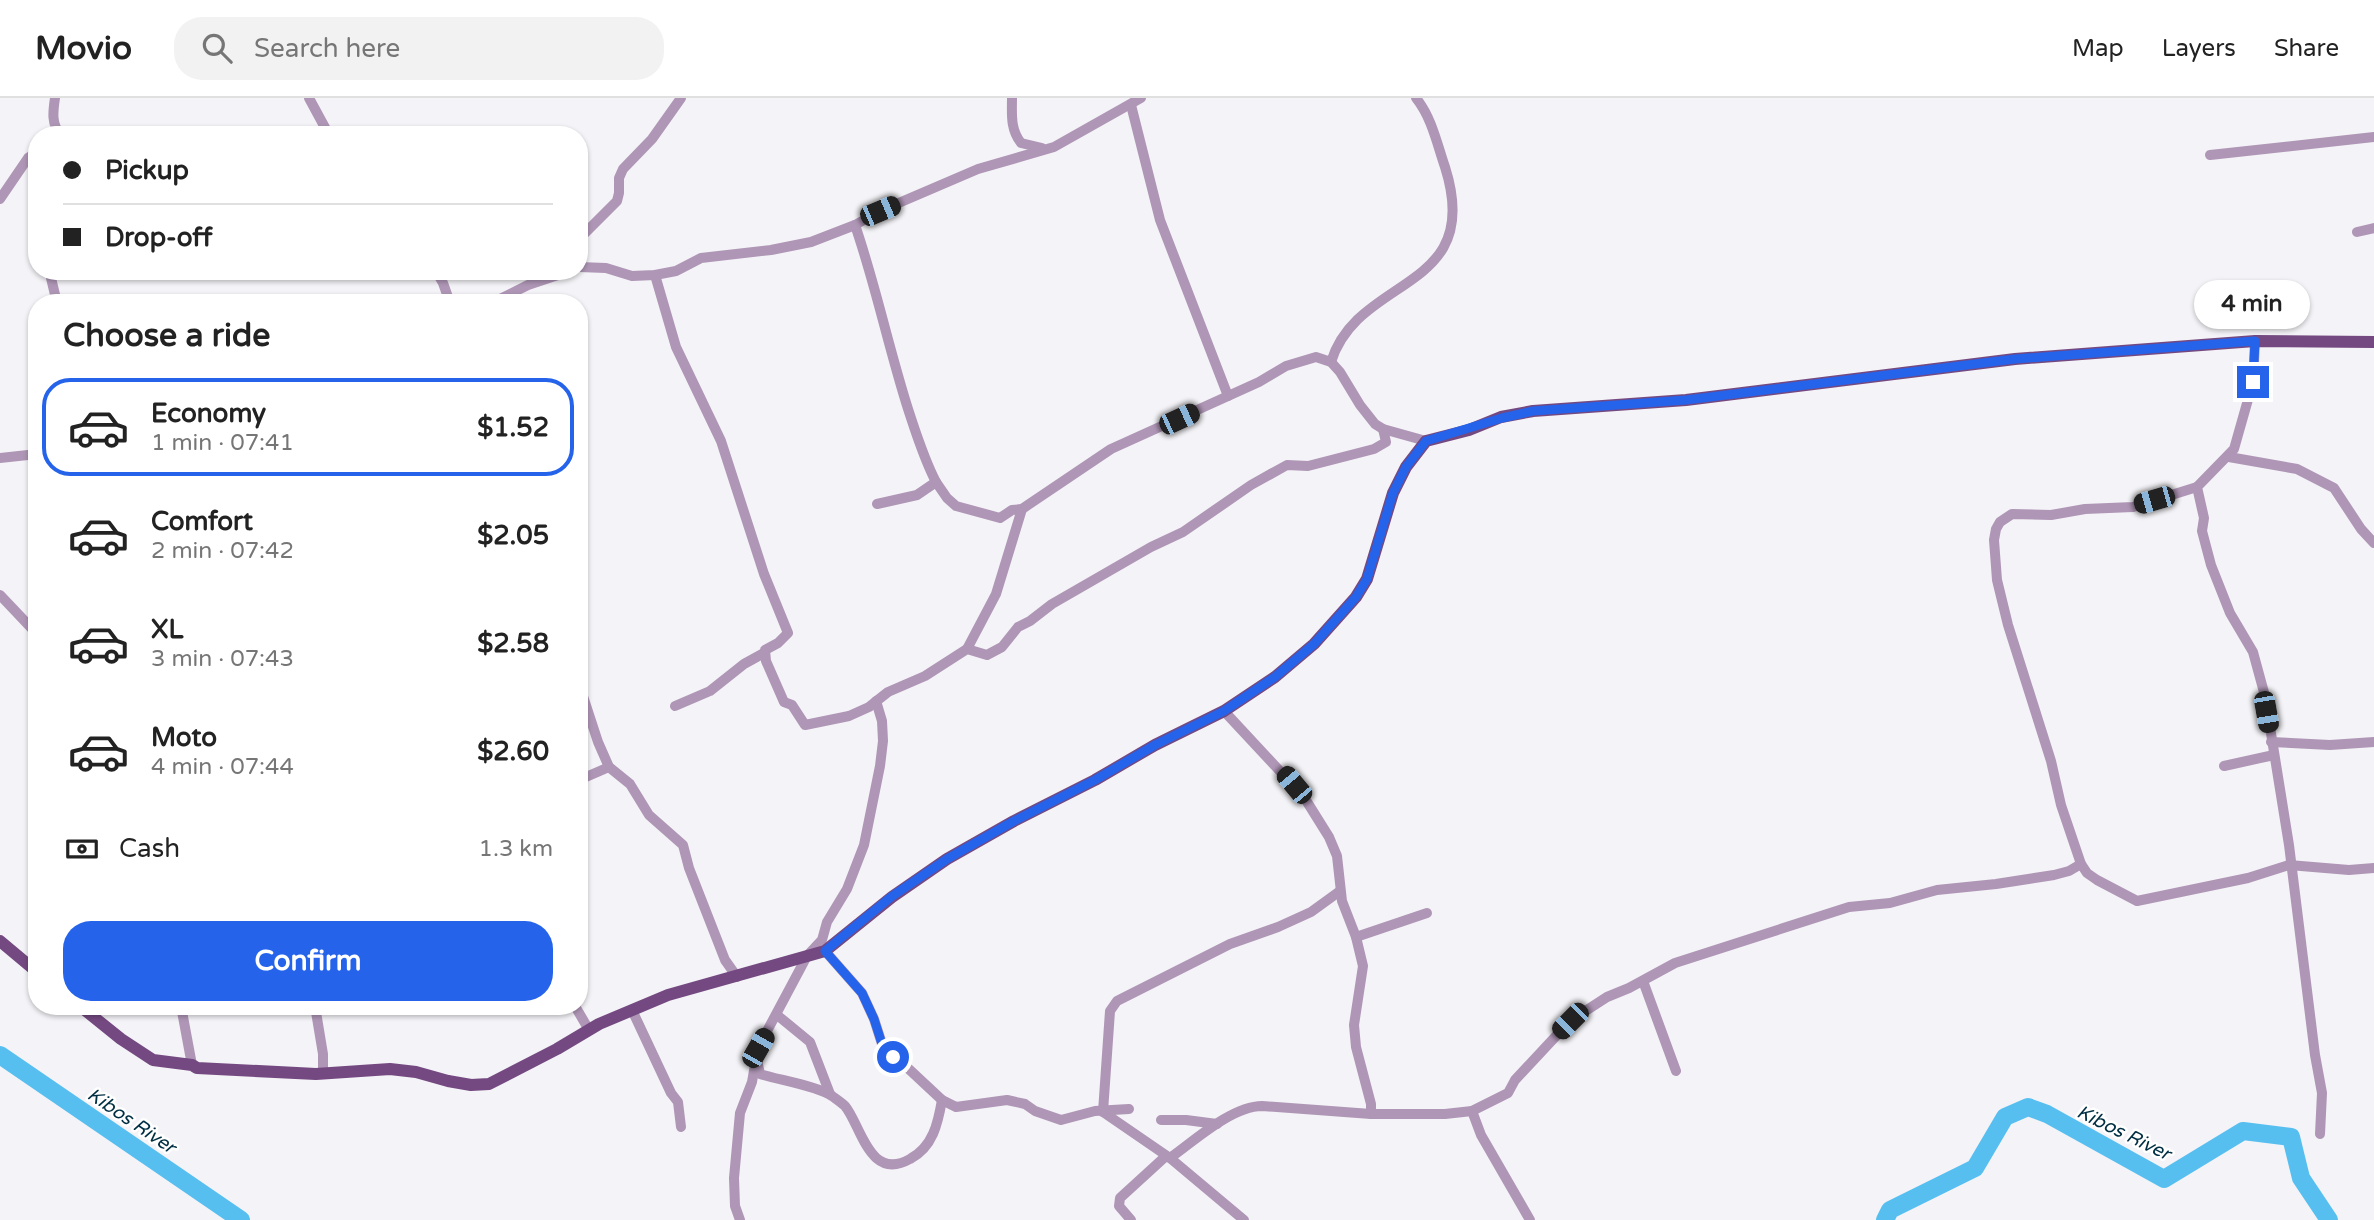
<!DOCTYPE html>
<html lang="en">
<head>
<meta charset="utf-8">
<style>
  body { margin:0; font-family:"Varela Round",sans-serif; background:#f2f2f2; color:#222; height:100vh; display:flex; flex-direction:column; font-size:26px; white-space:nowrap }
  * { box-sizing:border-box; margin:0 }
  p { font-size:23px; color:#767676 }
  .icon { flex:none; width:38px; height:38px; fill:none; stroke:currentColor; stroke-width:2; stroke-linecap:round; stroke-linejoin:round }
  .map { position:relative; flex:1; overflow:hidden }
  .sheet { position:absolute; left:28px; top:196px; width:560px; height:721px; display:flex; flex-direction:column; background:#fff; border-radius:28px; box-shadow:0 2px 5px #0004 }
  .sheet>* { flex:none }
  .top-card { position:absolute; left:28px; top:28px; width:560px; height:154px; border-radius:28px; box-shadow:0 2px 5px #0004; display:grid; align-content:center; height:154px; padding:0 35px; background:#fff }
  .end { position:absolute; width:32px; height:32px; margin:-16px; border:9px solid #2563eb; background:#fff; box-shadow:0 0 0 4px #fff }
  .from { border-radius:50% }
  .bubble { position:absolute; height:49px; border-radius:24px; background:#fff; box-shadow:0 2px 5px #0004; font-size:23px; font-weight:700; line-height:49px; text-align:center }
  .car { position:absolute; width:21px; height:42px; margin:-21px -10px; border-radius:9px; box-shadow:0 0 5px 2px #0007; background:linear-gradient(#222 24%,#8ab4d8 0 40%,#222 0 76%,#8ab4d8 0 86%,#222 0) }
  .top-card b { display:flex; align-items:center; gap:24px; height:66px; font-size:26px }
  .top-card b+b { border-top:2px solid #e0e0e0 }
  .top-card i { width:18px; height:18px; background:#222 }
  ul { padding:0; list-style:none }
  li { display:flex; align-items:center; gap:21px; height:98px; margin:0 14px 10px; padding:0 21px; border:4px solid transparent; border-radius:28px }
  li div { flex:1 }
  li b { display:block; font-size:26px }
  li em { font-style:normal; font-weight:700 }
  li.active { border-color:#2563eb }
  li>.icon { width:63px; height:63px; stroke-width:1.5 }
  h2 { padding:0 35px; font-size:32px; line-height:84px }
  .pay { display:flex; align-items:center; gap:18px; height:77px; padding:0 35px; font-size:26px }
  .pay p { margin-inline-start:auto }
  .cta { display:flex; gap:14px; margin-top:auto; padding:14px 35px }
  .cta a { flex:1; height:80px; border-radius:28px; background:#2563eb; color:#fff; font-size:28px; font-weight:700; line-height:80px; text-align:center }
  header { display:flex; align-items:center; gap:42px; box-sizing:border-box; height:98px; padding:0 35px; background:#fff; border-bottom:2px solid #e0e0e0 }
  header strong { font-size:33px }
  nav { display:flex; gap:38px; margin-inline-start:auto; font-size:24px }
  .search { width:490px; height:63px; background:#f2f2f2; display:flex; align-items:center; gap:18px; box-sizing:border-box; padding:0 24px; border-radius:28px; color:#767676; font-size:26px }
  .map>svg:first-child { display:block }
  .lines { fill:none; stroke-linecap:round; stroke-linejoin:round }
  .river { stroke:#57bff0; stroke-width:18 }
  .minor { stroke:#af96b6; stroke-width:10 }
  .major { stroke:#744981; stroke-width:12 }
  .route { stroke:#2563eb; stroke-width:9 }
  .labels { text-anchor:middle; stroke-width:5; stroke-linejoin:round; paint-order:stroke }
  .water-label { font-size:19px; font-style:italic; fill:#002f43; stroke:#fff }
</style>
</head>
<body>
<header>
<strong>Movio</strong>
<div class="search"><svg class="icon" aria-label="search" viewBox="0 0 24 24"><circle cx="10" cy="10" r="6"/><path d="M15 15l6 6"/></svg>Search here</div>
<nav><a>Map</a><a>Layers</a><a>Share</a></nav>
</header>
<div class="map">
<svg width="2374" height="1122" viewBox="0 0 2374 1122">
  <rect width="100%" height="100%" fill="#f4f3f7"/>
  <g class="lines">
    <g class="river">
      <path d="M 0,957 L 241,1122"/>
      <path d="M 1885,1122 L 1890,1112 L 1975,1070 L 2005,1019 L 2028,1009 L 2047,1016 L 2164,1081 L 2243,1033 L 2291,1039 L 2301,1080 L 2329,1122"/>
    </g>
    <g class="minor">
      <path d="M 55,0 C 53,13 51,27 61,37"/>
      <path d="M 309,0 L 329,37"/>
      <path d="M 1012,0 C 1012,16 1010,31 1021,45 L 1042,50"/>
      <path d="M 1131,7 L 1160,122 L 1228,298"/>
      <path d="M 2210,57 L 2374,39"/>
      <path d="M 0,101 L 28,60 L 37,54"/>
      <path d="M 855,127 C 876,188 889,252 909,314 C 917,338 924,361 936,384 L 917,397 L 877,406"/>
      <path d="M 2357,134 L 2374,130"/>
      <path d="M 579,141 L 617,103 L 619,95 L 619,80 L 623,71 L 652,41 L 681,0"/>
      <path d="M 579,169 L 606,170 L 632,178 L 655,177 L 676,173 L 701,160 L 771,152 L 811,144 L 855,127 L 880,113 L 978,71 L 1054,49 L 1141,0"/>
      <path d="M 436,173 L 443,185 L 450,205"/>
      <path d="M 655,177 L 676,249 L 721,343 L 764,476 L 788,535 L 778,545 L 765,552 L 766,563 L 784,604 L 792,607 L 805,627 L 849,618 L 869,609 L 888,594 L 925,578 L 967,551 L 987,557 L 1002,549 L 1018,529 L 1030,523 L 1052,506 L 1151,449 L 1183,434 L 1251,387 L 1287,367 L 1308,368 L 1374,351 L 1386,344 L 1383,331"/>
      <path d="M 57,205 L 51,180 L 57,173"/>
      <path d="M 492,205 L 528,187 L 570,173"/>
      <path d="M 2255,243 L 2253,284 L 2234,351 L 2197,389 L 2204,420 L 2202,433 L 2211,467 L 2230,515 L 2253,554 L 2265,598 L 2289,747 L 2315,957 L 2322,995 L 2320,1036"/>
      <path d="M 1331,264 C 1358,176 1485,195 1445,69 C 1437,46 1432,20 1416,0"/>
      <path d="M 2229,359 L 2297,371 L 2334,390 L 2361,431 L 2374,445"/>
      <path d="M 0,360 L 37,356"/>
      <path d="M 936,384 L 947,400 L 956,408 L 1000,420 L 1012,412 L 1022,411 L 1111,351 L 1259,284 L 1286,268 L 1316,259 L 1331,264 L 1340,274 L 1360,307 L 1375,326 L 1383,331 L 1426,343"/>
      <path d="M 2197,389 L 2133,409 L 2085,411 L 2051,417 L 2012,416 L 2000,424 L 1996,431 L 1994,442 L 1997,482 L 2008,527 L 2051,663 L 2061,707 L 2081,766 L 2087,775 L 2097,782 L 2137,803 L 2248,780 L 2289,767 L 2349,772 L 2374,770"/>
      <path d="M 0,497 L 37,536"/>
      <path d="M 967,551 L 996,496 L 1022,411"/>
      <path d="M 579,586 L 598,644 L 609,669 L 630,686 L 649,717 L 683,747 L 689,770 L 725,862 L 737,879"/>
      <path d="M 675,608 L 710,593 L 744,566 L 764,555"/>
      <path d="M 1224,613 L 1304,699 L 1329,739 L 1337,758 L 1342,803 L 1356,839 L 1363,868 L 1354,927 L 1356,949 L 1371,1006 L 1371,1016"/>
      <path d="M 2271,644 L 2330,647 L 2374,644"/>
      <path d="M 2224,668 L 2274,657"/>
      <path d="M 579,682 L 609,669"/>
      <path d="M 1356,839 L 1427,815"/>
      <path d="M 825,853 L 862,895 L 874,921 L 882,946 L 942,1002 L 956,1009 L 1007,1002 L 1025,1006 L 1035,1013 L 1061,1022 L 1095,1013 L 1129,1011"/>
      <path d="M 1643,883 L 1676,973"/>
      <path d="M 181,908 L 192,967"/>
      <path d="M 315,908 L 323,956 L 323,975"/>
      <path d="M 575,908 L 589,932"/>
      <path d="M 632,912 L 671,995 L 678,1004 L 681,1029"/>
      <path d="M 777,917 L 810,944 L 830,996"/>
      <path d="M 757,962 L 760,976 C 779,982 817,988 832,998 C 836,1001 842,1005 845,1008 C 861,1027 869,1084 910,1061 C 933,1049 938,1025 942,1002"/>
      <path d="M 1472,1013 L 1481,1037 L 1530,1122"/>
      <path d="M 1103,1014 L 1110,913 L 1117,903 L 1230,846 L 1278,829 L 1311,814 L 1340,793"/>
      <path d="M 1103,1014 L 1170,1060 L 1244,1122"/>
      <path d="M 1161,1022 L 1186,1022 L 1217,1026"/>
      <path d="M 1170,1060 C 1194,1043 1232,1008 1262,1008 L 1371,1016 L 1445,1016 L 1472,1013 L 1508,995 L 1515,982 L 1570,923 L 1607,899 L 1629,890 L 1675,865 L 1849,809 L 1890,805 L 1937,792 L 1996,786 L 2054,777 L 2069,773 L 2081,766"/>
      <path d="M 740,1122 L 735,1108 L 734,1080 L 740,1015 L 752,984 L 758,950 L 807,858 L 822,842 L 827,824 L 847,791 L 864,747 L 880,668 L 883,643 L 882,623 L 876,603"/>
      <path d="M 1131,1122 L 1119,1108 L 1120,1100 L 1166,1058"/>
    </g>
    <g class="major">
      <path d="M 0,843 L 37,874"/>
      <path d="M 80,908 L 121,941 L 153,962 L 192,967 L 197,970 L 316,976 L 390,971 L 416,974 L 448,983 L 471,987 L 489,986 L 557,951 L 599,926 L 668,897 L 825,853 L 892,799 L 947,761 L 1014,723 L 1095,682 L 1155,647 L 1224,613 L 1275,579 L 1314,546 L 1356,499 L 1367,481 L 1393,395 L 1406,369 L 1426,343 L 1469,332 L 1501,319 L 1533,313 L 1686,302 L 2015,261 L 2255,243 L 2374,244"/>
    </g>
  </g>
  <g class="lines">
    <path class="route" d="M 893,959 L 882,946 L 874,921 L 862,895 L 825,853 L 891,799 L 947,761 L 1014,723 L 1095,682 L 1155,647 L 1224,613 L 1275,579 L 1314,546 L 1356,499 L 1367,481 L 1393,395 L 1406,369 L 1426,343 L 1502,320 L 1533,313 L 1686,302 L 2015,261 L 2255,243 L 2253,284"/>
  </g>
  <g class="labels">
    <g class="water-label">
      <text transform="translate(132 1022) rotate(34)" y="7">Kibos River</text>
      <text transform="translate(2124 1034) rotate(26)" y="7">Kibos River</text>
    </g>
  </g>
</svg>
<i class="end from" style="left:893px;top:959px"></i>
<i class="end" style="left:2253px;top:284px"></i>
<div class="bubble" style="left:2194px;top:182px;width:116px">4 min</div>
<i class="car" style="left:880px;top:113px;rotate:67deg"></i>
<i class="car" style="left:1179px;top:321px;rotate:65deg"></i>
<i class="car" style="left:2154px;top:402px;rotate:254deg"></i>
<i class="car" style="left:2266px;top:614px;rotate:170deg"></i>
<i class="car" style="left:1294px;top:687px;rotate:320deg"></i>
<i class="car" style="left:1570px;top:923px;rotate:225deg"></i>
<i class="car" style="left:758px;top:950px;rotate:30deg"></i>
<div class="top-card">
<b><i class="from"></i>Pickup</b>
<b><i></i>Drop-off</b>
</div>
<section class="sheet">
<h2>Choose a ride</h2>
<ul>
<li class="active"><svg class="icon" aria-label="car" viewBox="0 0 24 24"><path d="M5 17H2v-5l4-1 3-4h7l3 4 3 1v5h-3M9 17h6M6 11h13"/><circle cx="7" cy="17" r="2"/><circle cx="17" cy="17" r="2"/></svg><div><b>Economy</b><p>1 min · 07:41</p></div><em>$1.52</em></li>
<li><svg class="icon" aria-label="car" viewBox="0 0 24 24"><path d="M5 17H2v-5l4-1 3-4h7l3 4 3 1v5h-3M9 17h6M6 11h13"/><circle cx="7" cy="17" r="2"/><circle cx="17" cy="17" r="2"/></svg><div><b>Comfort</b><p>2 min · 07:42</p></div><em>$2.05</em></li>
<li><svg class="icon" aria-label="car" viewBox="0 0 24 24"><path d="M5 17H2v-5l4-1 3-4h7l3 4 3 1v5h-3M9 17h6M6 11h13"/><circle cx="7" cy="17" r="2"/><circle cx="17" cy="17" r="2"/></svg><div><b>XL</b><p>3 min · 07:43</p></div><em>$2.58</em></li>
<li><svg class="icon" aria-label="car" viewBox="0 0 24 24"><path d="M5 17H2v-5l4-1 3-4h7l3 4 3 1v5h-3M9 17h6M6 11h13"/><circle cx="7" cy="17" r="2"/><circle cx="17" cy="17" r="2"/></svg><div><b>Moto</b><p>4 min · 07:44</p></div><em>$2.60</em></li>
</ul>
<div class="pay"><svg class="icon" aria-label="cash" viewBox="0 0 24 24"><path d="M3 7h18v10H3z"/><circle cx="12" cy="12" r="2"/></svg>Cash<p>1.3 km</p></div>
<div class="cta"><a>Confirm</a></div>
</section>
</div>
</body>
</html>
